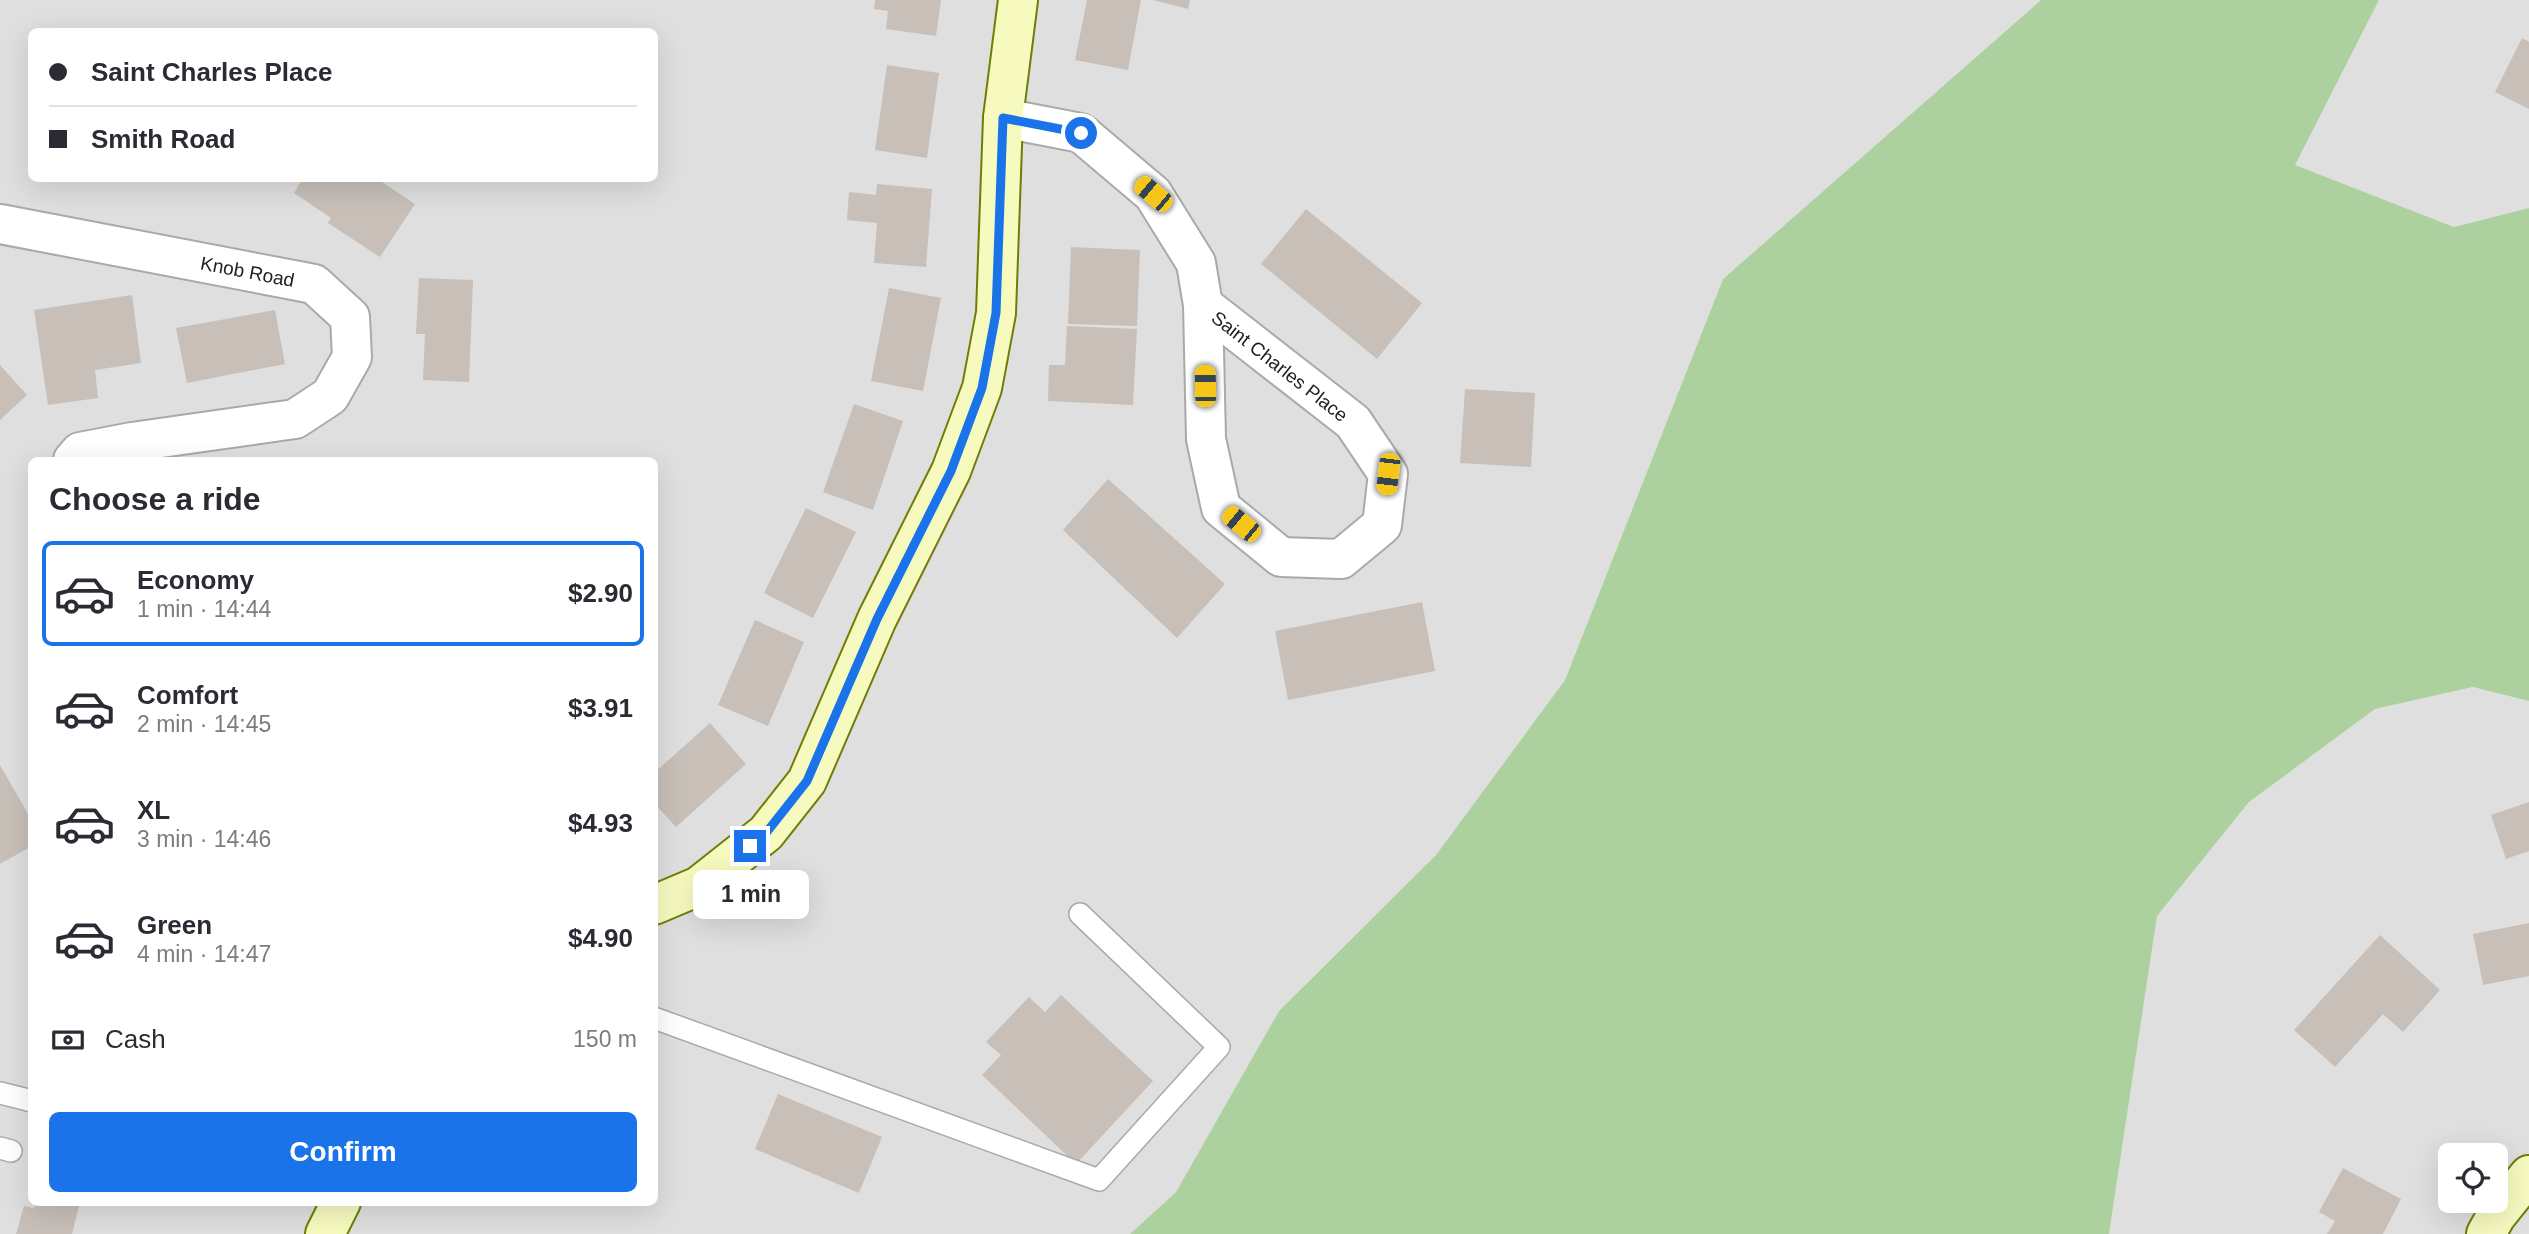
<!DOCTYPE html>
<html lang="en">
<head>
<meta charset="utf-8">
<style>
  body { margin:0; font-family:Helvetica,sans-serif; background:#f7f7f7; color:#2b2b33; height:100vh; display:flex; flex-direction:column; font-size:26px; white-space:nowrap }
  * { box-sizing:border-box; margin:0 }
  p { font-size:23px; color:#7c7c81 }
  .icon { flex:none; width:38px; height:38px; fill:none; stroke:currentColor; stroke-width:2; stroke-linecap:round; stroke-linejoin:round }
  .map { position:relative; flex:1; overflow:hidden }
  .side { position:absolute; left:28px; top:457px; width:630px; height:749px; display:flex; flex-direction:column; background:#fff; border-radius:10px; box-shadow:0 7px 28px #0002 }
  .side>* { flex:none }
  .hud { position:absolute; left:28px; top:28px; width:630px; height:154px; border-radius:10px; box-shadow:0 7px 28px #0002; display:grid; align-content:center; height:154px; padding:0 21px; background:#fff }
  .controls { position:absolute; left:2438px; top:1143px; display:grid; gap:14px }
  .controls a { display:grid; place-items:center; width:70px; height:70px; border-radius:10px; background:#fff; box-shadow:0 7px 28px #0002; font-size:35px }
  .end { position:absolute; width:32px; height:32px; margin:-16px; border:9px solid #1a73e8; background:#fff; box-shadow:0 0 0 4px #fff }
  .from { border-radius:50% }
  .bubble { position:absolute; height:49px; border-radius:10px; background:#fff; box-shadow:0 7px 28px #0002; font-size:23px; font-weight:700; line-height:49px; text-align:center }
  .car { position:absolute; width:21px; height:42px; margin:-21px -10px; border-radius:9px; box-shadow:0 0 5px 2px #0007; background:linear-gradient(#f5c518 24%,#345 0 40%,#f5c518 0 76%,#345 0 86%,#f5c518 0) }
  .hud b { display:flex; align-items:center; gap:24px; height:66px; font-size:26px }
  .hud b+b { border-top:2px solid #e1e1e2 }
  .hud i { width:18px; height:18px; background:#2b2b33 }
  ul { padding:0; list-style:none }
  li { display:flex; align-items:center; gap:21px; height:105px; margin:0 14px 10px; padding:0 7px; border:4px solid transparent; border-radius:10px }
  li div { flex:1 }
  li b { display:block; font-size:26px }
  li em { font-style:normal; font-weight:700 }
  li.on { border-color:#1a73e8 }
  li>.icon { width:63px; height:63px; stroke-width:1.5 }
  h2 { padding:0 21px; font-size:32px; line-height:84px }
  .pay { display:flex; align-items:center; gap:18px; height:77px; padding:0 21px; font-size:26px }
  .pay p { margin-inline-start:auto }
  .cta { display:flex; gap:14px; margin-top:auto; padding:14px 21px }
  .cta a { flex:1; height:80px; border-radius:10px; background:#1a73e8; color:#fff; font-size:28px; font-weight:700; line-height:80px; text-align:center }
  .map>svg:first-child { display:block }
  .residential { fill:#e0dfdf; fill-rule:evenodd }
  .forest { fill:#add19e }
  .building { fill:#c7bfb8 }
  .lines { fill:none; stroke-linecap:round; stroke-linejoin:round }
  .lane-casing { stroke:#a9a9a9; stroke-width:24 }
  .street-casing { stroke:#a9a9a9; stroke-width:42 }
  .secondary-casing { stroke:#707d05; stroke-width:42 }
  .lane { stroke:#fff; stroke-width:21 }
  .street { stroke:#fff; stroke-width:38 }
  .secondary { stroke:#f7fabf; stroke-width:38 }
  .route { stroke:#1a73e8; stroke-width:9 }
  .labels { text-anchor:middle; stroke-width:5; stroke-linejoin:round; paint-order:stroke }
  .street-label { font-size:19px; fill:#222; stroke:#fff }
</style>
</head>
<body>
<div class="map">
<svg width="2529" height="1234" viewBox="0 0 2529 1234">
  <rect width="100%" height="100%" fill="#f2efe9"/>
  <g class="residential">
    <path d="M 0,0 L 2041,0 L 1723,279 L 1565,680 L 1436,855 L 1279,1011 L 1176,1192 L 1130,1234 L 0,1234 ZM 32,32 L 654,32 L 654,178 L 32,178 ZM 32,460 L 654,460 L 654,1202 L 32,1202 Z"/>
    <path d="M 2379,0 L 2529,0 L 2529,208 L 2454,227 L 2294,165 Z"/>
    <path d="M 2474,687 L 2529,701 L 2529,1234 L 2109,1234 L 2157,916 L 2249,802 L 2375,709 ZM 2450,1155 L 2496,1155 L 2496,1200 L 2450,1200 Z"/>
  </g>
  <path class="forest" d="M 2041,0 L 2379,0 L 2295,165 L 2454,227 L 2529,208 L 2529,701 L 2473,687 L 2375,709 L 2249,802 L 2157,916 L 2109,1234 L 1130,1234 L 1176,1192 L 1279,1011 L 1436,855 L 1565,680 L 1723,279 Z"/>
  <g class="building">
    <path d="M 875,0 L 941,0 L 936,36 L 886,29 L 888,11 L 874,9 Z"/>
    <path d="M 1087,0 L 1141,0 L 1128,70 L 1075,60 Z"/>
    <path d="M 1153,0 L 1190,0 L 1188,9 Z"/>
    <path d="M 2522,38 L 2529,42 L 2529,109 L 2495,92 Z"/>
    <path d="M 887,65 L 939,73 L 927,158 L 875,150 Z"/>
    <path d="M 303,178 L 376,178 L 415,204 L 380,257 L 328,223 L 331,218 L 294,193 Z"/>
    <path d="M 877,184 L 932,189 L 926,267 L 874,263 L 877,223 L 847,220 L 849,192 L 876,195 Z"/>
    <path d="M 1306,209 L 1422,303 L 1377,359 L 1261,264 Z"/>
    <path d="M 1071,247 L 1140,250 L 1137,326 L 1068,324 Z"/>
    <path d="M 419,278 L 473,280 L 469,382 L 423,380 L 425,334 L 416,334 Z"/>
    <path d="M 889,288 L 941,298 L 923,391 L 871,381 Z"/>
    <path d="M 132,295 L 141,363 L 95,370 L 98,398 L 48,405 L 34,310 Z"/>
    <path d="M 275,310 L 285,364 L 187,383 L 176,328 Z"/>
    <path d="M 1067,326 L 1137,329 L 1133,405 L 1048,401 L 1049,365 L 1065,365 Z"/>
    <path d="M 0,365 L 27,395 L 0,420 Z"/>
    <path d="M 1465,389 L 1535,393 L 1531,467 L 1460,463 Z"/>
    <path d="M 854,404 L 903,421 L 873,510 L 823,492 Z"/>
    <path d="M 1108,479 L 1225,584 L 1177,638 L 1063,530 Z"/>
    <path d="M 806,508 L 856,532 L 813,618 L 764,593 Z"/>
    <path d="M 1422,602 L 1435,671 L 1288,700 L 1275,631 Z"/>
    <path d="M 755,620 L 804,642 L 768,726 L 718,705 Z"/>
    <path d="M 710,723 L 746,764 L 676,827 L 654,803 L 654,773 Z"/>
    <path d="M 0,765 L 32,821 L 32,846 L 0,864 Z"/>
    <path d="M 2529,802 L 2529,851 L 2506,859 L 2491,815 Z"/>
    <path d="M 2529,923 L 2529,976 L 2483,985 L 2473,934 Z"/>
    <path d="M 2380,935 L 2440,990 L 2403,1032 L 2383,1014 L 2335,1067 L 2294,1030 Z"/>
    <path d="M 1061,995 L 1153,1081 L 1076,1164 L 982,1075 L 1001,1055 L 986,1042 L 1029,997 L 1045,1012 Z"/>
    <path d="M 778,1094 L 882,1137 L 859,1193 L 755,1149 Z"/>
    <path d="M 2343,1168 L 2401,1199 L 2383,1234 L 2327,1234 L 2335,1221 L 2319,1212 Z"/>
    <path d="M 36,1202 L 80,1202 L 72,1234 L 16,1234 L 24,1206 L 34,1208 Z"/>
  </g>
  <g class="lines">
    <g class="lane-casing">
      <g id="lane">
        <path d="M 654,1018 L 1099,1180 L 1219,1047 L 1080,914"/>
        <path d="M 0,1093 L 32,1101"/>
        <path d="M 0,1148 L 11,1151"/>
      </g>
    </g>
    <g class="street-casing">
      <g id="street">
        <path d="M 1003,118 L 1081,133 L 1153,194 L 1196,263 L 1203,305"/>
        <path id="s1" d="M 0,224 L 314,284 L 350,317 L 352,357 L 330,396 L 295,419 L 132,442 L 80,452 L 73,460"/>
        <path d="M 1203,305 L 1353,422 L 1388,474 L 1382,525 L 1341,559 L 1281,557 L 1221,508 L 1206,439 Z"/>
      </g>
    </g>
    <g class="secondary-casing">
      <g id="secondary">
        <path d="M 654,905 L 699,886 L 766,833 L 807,781 L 877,619 L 951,471 L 982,388 L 996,313 L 1003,118 L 1018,0"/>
        <path d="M 325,1234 L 341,1202"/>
        <path d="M 2486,1234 L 2496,1216 L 2529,1175"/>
      </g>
    </g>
    <use href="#lane" class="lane"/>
    <use href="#street" class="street"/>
    <use href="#secondary" class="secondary"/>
  </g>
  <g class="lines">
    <path class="route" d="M 750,846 L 766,833 L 807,781 L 877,619 L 951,471 L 982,388 L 996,313 L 1003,118 L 1081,133"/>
  </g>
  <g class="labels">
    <g class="street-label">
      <text dy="7" stroke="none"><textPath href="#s1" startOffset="252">Knob Road</textPath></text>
      <text transform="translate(1280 366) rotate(38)" y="7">Saint Charles Place</text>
    </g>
  </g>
</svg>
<div class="controls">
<a><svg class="icon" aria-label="locate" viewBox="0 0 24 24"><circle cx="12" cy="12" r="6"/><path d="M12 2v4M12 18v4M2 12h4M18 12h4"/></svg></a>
</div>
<i class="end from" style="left:1081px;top:133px"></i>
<i class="end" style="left:750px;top:846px"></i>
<div class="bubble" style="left:693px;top:870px;width:116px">1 min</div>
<i class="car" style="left:1153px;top:194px;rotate:310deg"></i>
<i class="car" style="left:1205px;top:386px;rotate:359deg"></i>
<i class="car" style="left:1388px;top:474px;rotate:187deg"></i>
<i class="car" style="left:1241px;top:524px;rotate:309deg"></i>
<div class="hud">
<b><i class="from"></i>Saint Charles Place</b>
<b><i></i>Smith Road</b>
</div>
<section class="side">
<h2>Choose a ride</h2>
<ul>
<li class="on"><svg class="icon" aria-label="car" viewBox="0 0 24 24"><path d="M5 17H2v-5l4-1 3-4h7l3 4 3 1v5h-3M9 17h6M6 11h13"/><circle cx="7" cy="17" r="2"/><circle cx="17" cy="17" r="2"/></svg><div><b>Economy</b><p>1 min · 14:44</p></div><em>$2.90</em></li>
<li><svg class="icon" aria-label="car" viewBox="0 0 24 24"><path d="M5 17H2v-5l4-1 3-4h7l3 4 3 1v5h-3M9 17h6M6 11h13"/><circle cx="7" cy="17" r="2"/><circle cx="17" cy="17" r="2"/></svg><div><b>Comfort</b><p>2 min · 14:45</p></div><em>$3.91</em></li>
<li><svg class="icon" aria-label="car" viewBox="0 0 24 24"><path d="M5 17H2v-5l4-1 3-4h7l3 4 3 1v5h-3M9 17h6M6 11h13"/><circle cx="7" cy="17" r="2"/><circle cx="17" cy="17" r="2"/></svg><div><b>XL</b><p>3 min · 14:46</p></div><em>$4.93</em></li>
<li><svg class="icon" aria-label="car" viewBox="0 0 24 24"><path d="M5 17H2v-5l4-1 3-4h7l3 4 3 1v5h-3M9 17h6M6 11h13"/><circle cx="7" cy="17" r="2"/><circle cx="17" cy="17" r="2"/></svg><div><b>Green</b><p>4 min · 14:47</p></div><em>$4.90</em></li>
</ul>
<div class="pay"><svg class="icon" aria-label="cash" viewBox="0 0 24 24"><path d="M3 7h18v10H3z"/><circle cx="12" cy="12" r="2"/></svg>Cash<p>150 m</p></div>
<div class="cta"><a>Confirm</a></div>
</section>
</div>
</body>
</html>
